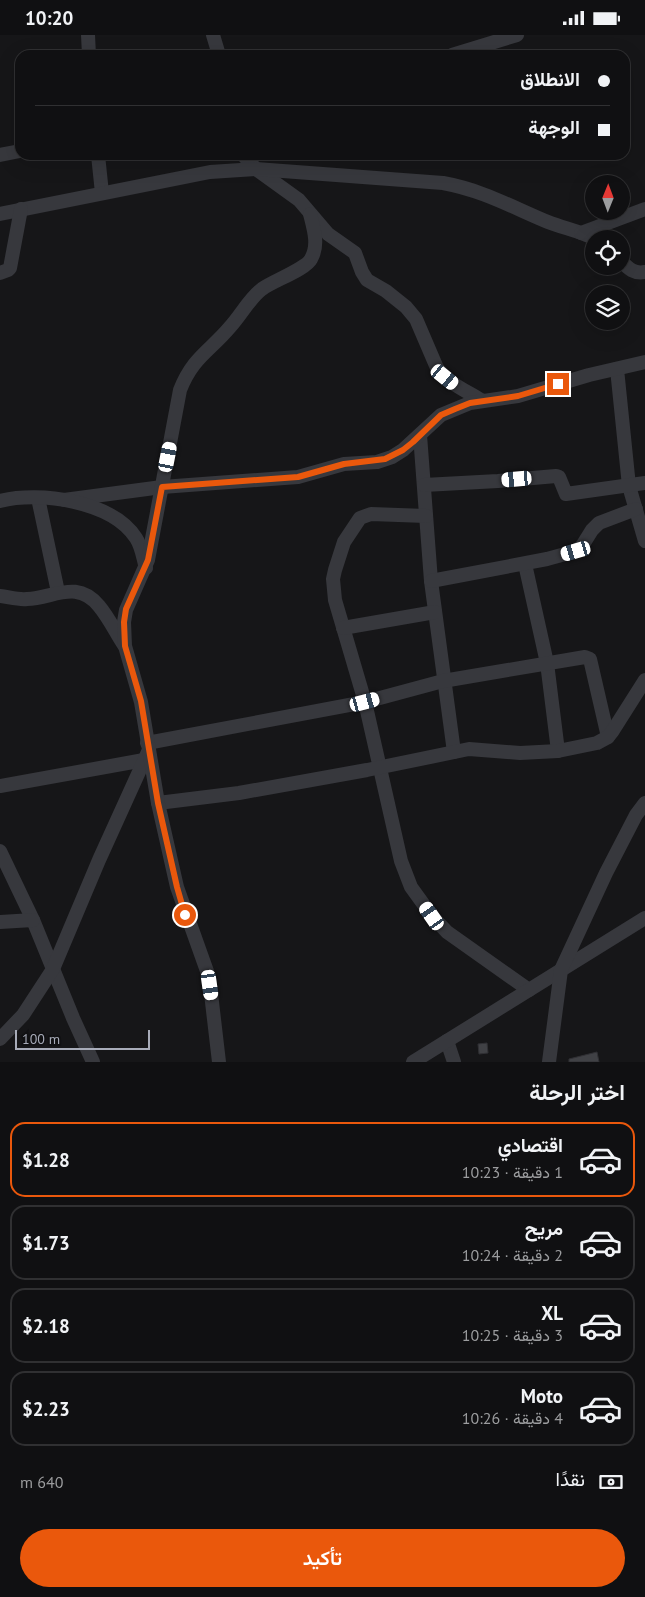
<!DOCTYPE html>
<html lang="ar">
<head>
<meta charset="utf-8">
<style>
  body { margin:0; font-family:"PT Sans",Vazirmatn,sans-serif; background:#19191b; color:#f1f3f6; direction:rtl; height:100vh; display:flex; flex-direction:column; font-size:19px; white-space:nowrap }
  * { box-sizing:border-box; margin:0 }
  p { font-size:16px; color:#9c9d9f }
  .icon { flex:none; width:28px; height:28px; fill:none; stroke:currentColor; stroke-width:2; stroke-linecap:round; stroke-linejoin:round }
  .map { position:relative; height:1027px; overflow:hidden; direction:ltr }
  .side { display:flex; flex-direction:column; background:#101012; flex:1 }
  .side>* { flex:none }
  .hud { position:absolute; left:15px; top:15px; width:615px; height:110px; border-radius:15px; box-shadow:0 5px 20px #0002,0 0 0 1px #303032; direction:rtl; display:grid; align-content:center; height:110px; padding:0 20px; background:#101012 }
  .needle { width:32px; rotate:1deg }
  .controls { position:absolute; left:585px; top:140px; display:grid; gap:10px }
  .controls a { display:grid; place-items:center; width:45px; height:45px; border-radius:50%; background:#101012; box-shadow:0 5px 20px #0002,0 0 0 1px #303032; font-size:25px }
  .scale { position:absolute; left:15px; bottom:12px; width:135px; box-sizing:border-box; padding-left:5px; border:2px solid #a8acb9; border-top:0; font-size:14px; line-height:18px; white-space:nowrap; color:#a8acb9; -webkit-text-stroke:4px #111113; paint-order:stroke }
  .end { position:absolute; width:22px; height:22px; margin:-11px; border:6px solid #ea580c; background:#fff; box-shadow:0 0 0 2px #fff }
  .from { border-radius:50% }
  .car { position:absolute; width:15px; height:30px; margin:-15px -8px; border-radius:6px; box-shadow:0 0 4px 1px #0007; background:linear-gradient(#fff 24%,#345 0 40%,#fff 0 76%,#345 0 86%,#fff 0) }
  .hud b { display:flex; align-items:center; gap:18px; height:48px; font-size:19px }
  .hud b+b { border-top:1px solid #303032 }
  .hud i { width:12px; height:12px; background:#f1f3f6 }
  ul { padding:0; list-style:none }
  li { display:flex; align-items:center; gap:15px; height:75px; margin:0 10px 8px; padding:0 10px; border:2px solid #303032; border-radius:15px }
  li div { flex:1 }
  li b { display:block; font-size:19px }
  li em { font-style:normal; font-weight:600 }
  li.on { border-color:#ea580c }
  li>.icon { width:45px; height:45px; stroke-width:1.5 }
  h2 { padding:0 20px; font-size:22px; line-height:60px }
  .pay { display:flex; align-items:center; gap:12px; height:55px; padding:0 20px; font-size:19px }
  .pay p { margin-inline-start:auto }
  .primary-button { display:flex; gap:10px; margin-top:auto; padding:10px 20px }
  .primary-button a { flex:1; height:58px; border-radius:30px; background:#ea580c; color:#fff; font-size:20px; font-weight:600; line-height:58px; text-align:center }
  .status { display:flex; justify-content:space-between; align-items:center; height:35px; padding:0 25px; background:#101012; direction:ltr }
  .status svg { height:14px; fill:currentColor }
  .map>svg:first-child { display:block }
  .building { fill:#404145; stroke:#303034 }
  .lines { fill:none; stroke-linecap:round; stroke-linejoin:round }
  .minor { stroke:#37383d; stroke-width:14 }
  .route { stroke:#ea580c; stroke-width:6 }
</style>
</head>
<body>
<div class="status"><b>10:20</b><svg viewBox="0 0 49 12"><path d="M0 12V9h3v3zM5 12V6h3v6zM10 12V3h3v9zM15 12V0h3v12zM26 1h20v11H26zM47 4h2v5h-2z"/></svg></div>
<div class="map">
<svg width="645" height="1027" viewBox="0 0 645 1027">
  <rect width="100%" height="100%" fill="#161618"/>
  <g class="building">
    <path d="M 487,1008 L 488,1018 L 479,1019 L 478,1009 Z"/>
    <path d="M 597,1017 L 599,1027 L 569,1027 L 569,1024 Z"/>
  </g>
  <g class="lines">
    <g class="minor">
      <path d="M 88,0 L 89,20"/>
      <path d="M 213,0 L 219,20"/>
      <path d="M 452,20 L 517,0"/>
      <path d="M 0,120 L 20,116"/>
      <path d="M 98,120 L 102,158"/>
      <path d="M 243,120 L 256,134 L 299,165 L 328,199 L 355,218 L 362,237 L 367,245 L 386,256 L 406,272 L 416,284 L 437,333 C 449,349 465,355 481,365"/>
      <path d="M 0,179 L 210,137 L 256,134 L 443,148 C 482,155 512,172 548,187 C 563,193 580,196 595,204"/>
      <path d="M 581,198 L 645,174"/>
      <path d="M 621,226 C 629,234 634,239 645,237"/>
      <path d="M 0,238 L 8,235 L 10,233 L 21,174"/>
      <path d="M 617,334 L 629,451 L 645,506"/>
      <path d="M 420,400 L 431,546 L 454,717"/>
      <path d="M 424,450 L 498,446 L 556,441 L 559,442 L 566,459 L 645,448"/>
      <path d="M 38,463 L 58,557"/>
      <path d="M 64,465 L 162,452 L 298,442 L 344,429 L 377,427 L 392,422 L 403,415 L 441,380 L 470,368 L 518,361 L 589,340 L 645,327"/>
      <path d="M 0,466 C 40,456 112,466 136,503 C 142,512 143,523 146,533"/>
      <path d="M 426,481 L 371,479 L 360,483 L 344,507 L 335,535 L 333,544 L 335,565 L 365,667 L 401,826 L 411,852 L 432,881 L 447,897 L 529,955"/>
      <path d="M 525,529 L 547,628 L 558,716"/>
      <path d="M 431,546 L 547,524 L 576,516 L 582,511 L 592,495 L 599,488 L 636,474"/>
      <path d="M 0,561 C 9,562 18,565 27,564 C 54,563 77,544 99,571 C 109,583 116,598 124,610"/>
      <path d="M 343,593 L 435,577"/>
      <path d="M 147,708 L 365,667 L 443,646 L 585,622 L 590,624 L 608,702"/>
      <path d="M 0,751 L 144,725"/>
      <path d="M 158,768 L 239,758 L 367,735 L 469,714 L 520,718 L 558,716 L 597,708 L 608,702 L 612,697 L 645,645"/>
      <path d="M 0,816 L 33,885 L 73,983 L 93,1027"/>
      <path d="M 0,887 L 33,885"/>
      <path d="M 0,1004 L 23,980 L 53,934 L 99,825 L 148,717"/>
      <path d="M 447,1006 L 454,1027"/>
      <path d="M 219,1027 L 210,950 L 208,939 L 177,852 L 158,768 L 141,667 L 125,611 L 124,587 L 126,575 L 148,525 L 180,355 C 193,322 209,317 230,292 C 241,280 249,264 262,254 C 273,246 306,234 311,224 C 319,210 314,195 310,179"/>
      <path d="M 413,1027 L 645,883"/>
      <path d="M 549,1027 L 561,935 L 606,838 L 636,780 L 645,768"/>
    </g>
  </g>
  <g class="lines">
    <path class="route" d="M 185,880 L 177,852 L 158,768 L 141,666 L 125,611 L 124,587 L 126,574 L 148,525 L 162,452 L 298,442 L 344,429 L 385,424 L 403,415 L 413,407 L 441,380 L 455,374 L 470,368 L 518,361 L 558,349"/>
  </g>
</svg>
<div class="controls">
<a><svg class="needle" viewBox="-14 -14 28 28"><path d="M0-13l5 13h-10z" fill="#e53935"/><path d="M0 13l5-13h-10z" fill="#9c9d9f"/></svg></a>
<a><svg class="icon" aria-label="locate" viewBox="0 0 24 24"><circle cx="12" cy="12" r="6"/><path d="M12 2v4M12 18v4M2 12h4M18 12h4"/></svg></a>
<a><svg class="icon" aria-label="layers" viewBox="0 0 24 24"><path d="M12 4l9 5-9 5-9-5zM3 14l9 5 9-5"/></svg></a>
</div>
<div class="scale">100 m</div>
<i class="end from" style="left:185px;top:880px"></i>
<i class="end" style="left:558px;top:349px"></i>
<i class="car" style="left:445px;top:342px;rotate:129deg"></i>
<i class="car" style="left:168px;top:422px;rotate:11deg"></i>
<i class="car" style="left:517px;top:444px;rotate:265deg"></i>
<i class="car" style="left:576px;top:516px;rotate:254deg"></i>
<i class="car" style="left:365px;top:667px;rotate:75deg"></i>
<i class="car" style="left:432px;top:881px;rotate:325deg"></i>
<i class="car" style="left:210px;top:950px;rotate:172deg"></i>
<div class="hud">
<b><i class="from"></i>الانطلاق</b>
<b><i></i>الوجهة</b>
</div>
</div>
<section class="side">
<h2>اختر الرحلة</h2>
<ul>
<li class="on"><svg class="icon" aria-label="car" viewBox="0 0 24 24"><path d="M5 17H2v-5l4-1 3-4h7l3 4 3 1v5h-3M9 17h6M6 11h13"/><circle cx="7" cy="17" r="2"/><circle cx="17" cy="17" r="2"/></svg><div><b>اقتصادي</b><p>1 دقيقة · 10:23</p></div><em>$1.28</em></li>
<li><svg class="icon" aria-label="car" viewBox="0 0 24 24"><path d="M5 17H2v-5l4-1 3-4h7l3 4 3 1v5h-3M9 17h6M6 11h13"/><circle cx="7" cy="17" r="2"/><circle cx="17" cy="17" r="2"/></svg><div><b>مريح</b><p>2 دقيقة · 10:24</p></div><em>$1.73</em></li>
<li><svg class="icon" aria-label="car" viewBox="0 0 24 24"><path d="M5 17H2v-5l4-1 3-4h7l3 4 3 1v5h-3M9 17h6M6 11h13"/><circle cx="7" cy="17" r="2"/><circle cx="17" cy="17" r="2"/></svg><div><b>XL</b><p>3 دقيقة · 10:25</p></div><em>$2.18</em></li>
<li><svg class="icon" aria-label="car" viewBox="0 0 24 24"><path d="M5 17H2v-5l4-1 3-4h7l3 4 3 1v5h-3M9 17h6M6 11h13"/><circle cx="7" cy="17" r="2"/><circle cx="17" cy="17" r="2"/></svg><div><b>Moto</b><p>4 دقيقة · 10:26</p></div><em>$2.23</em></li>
</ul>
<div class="pay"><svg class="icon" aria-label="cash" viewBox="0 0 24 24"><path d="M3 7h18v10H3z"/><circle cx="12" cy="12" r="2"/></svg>نقدًا<p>640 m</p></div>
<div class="primary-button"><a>تأكيد</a></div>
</section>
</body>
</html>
